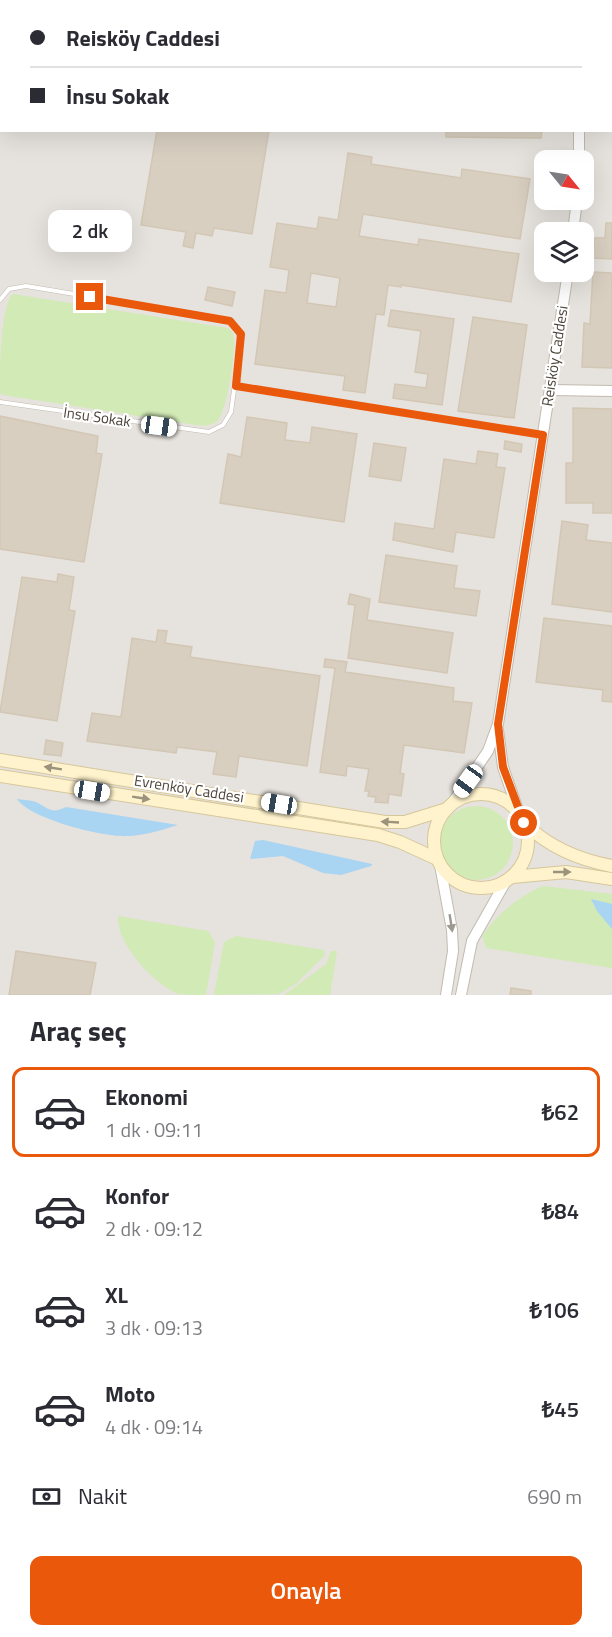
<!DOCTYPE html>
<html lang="tr">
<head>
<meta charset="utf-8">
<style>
  body { margin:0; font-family:"Titillium Web",sans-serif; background:#f2f2f3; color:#2b2b33; height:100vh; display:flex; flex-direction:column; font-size:22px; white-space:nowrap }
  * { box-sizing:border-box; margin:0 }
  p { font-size:20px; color:#7c7c81 }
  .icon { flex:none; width:33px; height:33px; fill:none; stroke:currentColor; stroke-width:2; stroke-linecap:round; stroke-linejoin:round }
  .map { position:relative; height:995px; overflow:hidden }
  .details { display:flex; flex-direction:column; background:#fff; flex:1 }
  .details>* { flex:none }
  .top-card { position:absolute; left:0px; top:0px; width:612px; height:132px; box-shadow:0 6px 24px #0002; display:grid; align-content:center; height:132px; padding:0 30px; background:#fff }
  .needle { width:39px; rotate:120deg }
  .buttons { position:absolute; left:534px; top:150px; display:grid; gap:12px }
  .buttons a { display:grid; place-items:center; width:60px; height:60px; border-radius:12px; background:#fff; box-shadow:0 6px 24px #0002; font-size:30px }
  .end { position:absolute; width:27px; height:27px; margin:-14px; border:8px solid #ea580c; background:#fff; box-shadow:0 0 0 3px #fff }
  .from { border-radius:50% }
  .bubble { position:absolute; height:42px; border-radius:12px; background:#fff; box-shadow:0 6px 24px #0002; font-size:20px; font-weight:600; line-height:42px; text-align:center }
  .car { position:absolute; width:18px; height:36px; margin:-18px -9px; border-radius:8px; box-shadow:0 0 4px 2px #0007; background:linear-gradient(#fff 24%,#345 0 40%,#fff 0 76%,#345 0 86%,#fff 0) }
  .top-card b { display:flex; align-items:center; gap:21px; height:57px; font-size:22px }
  .top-card b+b { border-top:2px solid #e1e1e2 }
  .top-card i { width:15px; height:15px; background:#2b2b33 }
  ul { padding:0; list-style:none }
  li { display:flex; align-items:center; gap:18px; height:90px; margin:0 12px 9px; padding:0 18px; border:3px solid transparent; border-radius:12px }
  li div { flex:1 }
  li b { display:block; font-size:22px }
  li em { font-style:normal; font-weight:600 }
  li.current { border-color:#ea580c }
  li>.icon { width:54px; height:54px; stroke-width:1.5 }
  h2 { padding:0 30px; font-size:27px; line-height:72px }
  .pay { display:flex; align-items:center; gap:15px; height:66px; padding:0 30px; font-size:22px }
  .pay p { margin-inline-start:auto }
  .cta { display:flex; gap:12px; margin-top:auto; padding:12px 30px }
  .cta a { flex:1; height:69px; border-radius:12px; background:#ea580c; color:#fff; font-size:24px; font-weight:600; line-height:69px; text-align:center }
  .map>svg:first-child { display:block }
  .industrial { fill:#e6e2dd; fill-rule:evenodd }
  .green { fill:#d2eab5 }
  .water { fill:#a9d4f2 }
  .building { fill:#d8cfc1; stroke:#d3c7b4; stroke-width:1.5; fill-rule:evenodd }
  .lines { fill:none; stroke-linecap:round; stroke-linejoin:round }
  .service-casing { stroke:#c2bbae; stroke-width:5 }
  .tertiary-casing { stroke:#c2bbae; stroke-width:12 }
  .secondary-casing { stroke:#d6c79b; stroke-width:14 }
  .service { stroke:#fff; stroke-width:4 }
  .tertiary { stroke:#fff; stroke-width:10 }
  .secondary { stroke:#fff3cd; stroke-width:12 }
  .oneway { fill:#9c937c }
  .oneway2 { fill:#9c9892 }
  .route { stroke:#ea580c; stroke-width:8 }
  .labels { text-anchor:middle; stroke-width:4.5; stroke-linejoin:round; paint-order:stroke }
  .street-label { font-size:15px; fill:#4b4439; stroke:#fff }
</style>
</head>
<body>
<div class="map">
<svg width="612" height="995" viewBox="0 0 612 995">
  <rect width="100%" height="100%" fill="#f6f3ec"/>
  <path class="industrial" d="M 0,0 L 612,0 L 612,995 L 0,995 ZM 2,2 L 610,2 L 610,130 L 2,130 ZM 544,160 L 584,160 L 584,200 L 544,200 ZM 544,232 L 584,232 L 584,272 L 544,272 Z"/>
  <g class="green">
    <path d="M 13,294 L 228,328 C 231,330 232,331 233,335 C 237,348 227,410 218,420 C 213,426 203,426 196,425 L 3,395 L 0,393 C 0,373 0,305 13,294 Z"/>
    <circle cx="476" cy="843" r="37"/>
    <path d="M 543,886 L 612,894 L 612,968 L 486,948 L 482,936 C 499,913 516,898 543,886 Z"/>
    <path d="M 118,916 L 208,931 L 215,942 L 206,995 C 197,995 186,995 178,994 C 154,984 116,944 118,916 Z"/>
    <path d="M 236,936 L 324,950 L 325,955 L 296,984 L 279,994 L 214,995 L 224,942 Z"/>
    <path d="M 331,951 L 337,951 L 330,995 L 284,995 L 326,964 Z"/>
  </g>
  <g class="water">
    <path d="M 17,799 C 23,800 33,800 38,803 C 49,809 52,814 66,807 L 178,825 C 162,830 146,835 129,836 C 105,838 30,819 17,799 Z"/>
    <path d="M 263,840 L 372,864 L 371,866 L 341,875 L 323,873 L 283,856 L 250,859 L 255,841 Z"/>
    <path d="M 591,899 L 612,904 L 612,929 L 597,911 Z"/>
  </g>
  <g class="building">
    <path d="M 157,130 L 269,130 L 252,234 L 214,228 L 212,236 L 196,233 L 193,248 L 183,246 L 186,232 L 141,225 Z"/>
    <path d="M 446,130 L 542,130 L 541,138 L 446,137 Z"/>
    <path d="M 348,153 L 372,157 L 371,164 L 461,178 L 462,169 L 530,179 L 520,239 L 363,214 L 359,236 L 418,245 L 419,239 L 519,254 L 511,302 L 401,285 L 401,287 L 388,285 L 384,315 L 376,314 L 365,393 L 343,390 L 345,376 L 255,364 L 265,290 L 286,293 L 289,270 L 270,267 L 277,223 L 317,229 L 319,217 L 338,220 ZM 311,273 L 340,278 L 336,307 L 307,303 Z"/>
    <path d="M 606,223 L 612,223 L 612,259 L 593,258 L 594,238 L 605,238 Z"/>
    <path d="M 593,272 L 612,273 L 612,368 L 582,367 L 584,323 L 590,324 Z"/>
    <path d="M 208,287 L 235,292 L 232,306 L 205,300 Z"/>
    <path d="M 391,310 L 454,319 L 442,405 L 393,398 L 395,384 L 426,388 L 428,374 L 415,372 L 421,331 L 388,326 Z"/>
    <path d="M 473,317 L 527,325 L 514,418 L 458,411 Z"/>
    <path d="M 573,408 L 612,409 L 612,513 L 593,513 L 593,503 L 566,503 L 566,463 L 573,463 Z"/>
    <path d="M 0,416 L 98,436 L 96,453 L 102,454 L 84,562 L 0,549 Z"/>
    <path d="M 247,417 L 287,423 L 285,440 L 310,443 L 312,427 L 357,434 L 344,522 L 220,503 L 228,454 L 241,457 Z"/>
    <path d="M 505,441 L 522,444 L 521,452 L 504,449 Z"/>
    <path d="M 374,443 L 406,448 L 401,481 L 369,476 Z"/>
    <path d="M 478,451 L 498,454 L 496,467 L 505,468 L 494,538 L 456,532 L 453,552 L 393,540 L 395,523 L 434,529 L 444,459 L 476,464 Z"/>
    <path d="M 562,521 L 588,525 L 586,540 L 612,543 L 612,612 L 552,604 Z"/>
    <path d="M 386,555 L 457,566 L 454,588 L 480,591 L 476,616 L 379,602 Z"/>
    <path d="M 58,574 L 74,577 L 69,610 L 75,611 L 57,721 L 0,712 L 22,577 L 57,582 Z"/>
    <path d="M 350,594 L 370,599 L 367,620 L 453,633 L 447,673 L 348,658 L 355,605 L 348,604 Z"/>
    <path d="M 544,618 L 612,626 L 612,702 L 602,701 L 603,690 L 536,682 Z"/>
    <path d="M 158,630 L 167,631 L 165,643 L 192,647 L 190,657 L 320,676 L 307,766 L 239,756 L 236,777 L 213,774 L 217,752 L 177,747 L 176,753 L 87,741 L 92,713 L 121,717 L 132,638 L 156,642 Z"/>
    <path d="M 325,659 L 347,662 L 345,672 L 454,688 L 453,701 L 472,703 L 464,753 L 404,745 L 400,773 L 404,774 L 401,796 L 389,794 L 388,803 L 375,802 L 376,797 L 368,796 L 369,791 L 365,791 L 369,769 L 347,766 L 346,776 L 320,772 L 335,668 L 324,667 Z"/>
    <path d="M 46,740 L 63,743 L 61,756 L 44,754 Z"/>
    <path d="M 16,951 L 96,963 L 90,995 L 9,995 Z"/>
    <path d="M 511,988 L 531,991 L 531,995 L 510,995 Z"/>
  </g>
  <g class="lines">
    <g class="service-casing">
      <g id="service">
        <path d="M 0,300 L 9,289 L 26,286 L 219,318 L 234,324 L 241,339 L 231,412 L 223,425 L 209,432 L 0,402"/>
        <path d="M 236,386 L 542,435"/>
      </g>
    </g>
    <g class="tertiary-casing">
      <g id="tertiary">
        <path d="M 580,0 L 580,2"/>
        <path d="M 579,160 L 579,130"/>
        <path d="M 573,232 L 577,200"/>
        <path d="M 551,390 L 612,391"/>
        <path d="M 498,730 L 503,767 L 520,816"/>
        <path d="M 451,805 L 488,751 L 498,724 L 568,272"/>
        <path d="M 440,865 L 452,930 L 453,951 L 446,995"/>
        <path d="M 461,995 L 472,941 L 506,881"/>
      </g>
    </g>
    <g class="secondary-casing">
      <g id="secondary">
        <path d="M 0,760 L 385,822 L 405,822 L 447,809"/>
        <path d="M 0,776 L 378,835 L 400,842 L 437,859"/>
        <circle cx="481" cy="841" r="47"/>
        <path d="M 525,824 C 549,847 580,860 612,866"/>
        <path d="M 512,877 L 566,872 L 612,879"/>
      </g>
    </g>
    <use href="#service" class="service"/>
    <use href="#tertiary" class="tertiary"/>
    <use href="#secondary" class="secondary"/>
  </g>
  <defs><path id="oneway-solid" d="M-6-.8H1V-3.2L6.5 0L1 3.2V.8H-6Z" transform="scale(1.5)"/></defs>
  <g class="oneway">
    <use href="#oneway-solid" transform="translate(53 768) rotate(-171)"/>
    <use href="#oneway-solid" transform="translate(141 798) rotate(9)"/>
    <use href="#oneway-solid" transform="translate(390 822) rotate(-177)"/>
    <use href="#oneway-solid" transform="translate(562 872)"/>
  </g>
  <use class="oneway2" href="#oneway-solid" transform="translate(451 923) rotate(81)"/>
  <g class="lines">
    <path class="route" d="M 90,297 L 230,321 L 241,334 L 236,386 L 543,435 L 498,724 L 503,767 L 524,823"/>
  </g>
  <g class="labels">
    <g class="street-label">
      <text transform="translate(555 356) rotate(-81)" y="5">Reisköy Caddesi</text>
      <text transform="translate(97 417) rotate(8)" y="5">İnsu Sokak</text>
      <text transform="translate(189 789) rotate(9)" y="5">Evrenköy Caddesi</text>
    </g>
  </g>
</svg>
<div class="buttons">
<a><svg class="needle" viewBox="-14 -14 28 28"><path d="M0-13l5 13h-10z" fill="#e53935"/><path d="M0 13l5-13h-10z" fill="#7c7c81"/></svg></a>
<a><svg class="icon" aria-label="layers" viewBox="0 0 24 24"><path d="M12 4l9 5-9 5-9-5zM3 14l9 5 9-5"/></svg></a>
</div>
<i class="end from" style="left:524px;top:823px"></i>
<i class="end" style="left:90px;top:297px"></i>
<div class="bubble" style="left:48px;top:210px;width:84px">2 dk</div>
<i class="car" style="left:159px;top:426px;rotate:98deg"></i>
<i class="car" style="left:468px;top:781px;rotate:216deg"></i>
<i class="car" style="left:92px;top:791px;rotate:99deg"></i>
<i class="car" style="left:279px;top:804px;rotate:280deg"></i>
<div class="top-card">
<b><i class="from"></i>Reisköy Caddesi</b>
<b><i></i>İnsu Sokak</b>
</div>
</div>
<section class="details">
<h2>Araç seç</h2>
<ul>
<li class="current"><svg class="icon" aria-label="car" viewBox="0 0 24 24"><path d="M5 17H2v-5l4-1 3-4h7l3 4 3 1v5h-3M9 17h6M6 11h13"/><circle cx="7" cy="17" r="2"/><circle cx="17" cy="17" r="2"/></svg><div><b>Ekonomi</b><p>1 dk · 09:11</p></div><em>₺62</em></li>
<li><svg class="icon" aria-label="car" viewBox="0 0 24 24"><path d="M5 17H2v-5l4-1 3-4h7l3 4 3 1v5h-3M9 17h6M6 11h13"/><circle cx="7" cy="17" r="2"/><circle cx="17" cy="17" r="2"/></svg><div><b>Konfor</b><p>2 dk · 09:12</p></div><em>₺84</em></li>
<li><svg class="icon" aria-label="car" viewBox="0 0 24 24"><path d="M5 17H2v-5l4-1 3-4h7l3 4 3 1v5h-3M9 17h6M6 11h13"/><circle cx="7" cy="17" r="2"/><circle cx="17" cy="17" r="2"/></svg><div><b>XL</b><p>3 dk · 09:13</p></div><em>₺106</em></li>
<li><svg class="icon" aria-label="car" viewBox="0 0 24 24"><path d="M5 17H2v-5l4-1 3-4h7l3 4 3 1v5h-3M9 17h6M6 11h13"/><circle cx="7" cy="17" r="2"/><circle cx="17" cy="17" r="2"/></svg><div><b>Moto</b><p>4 dk · 09:14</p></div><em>₺45</em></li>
</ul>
<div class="pay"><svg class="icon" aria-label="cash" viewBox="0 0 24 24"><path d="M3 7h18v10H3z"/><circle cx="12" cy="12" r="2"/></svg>Nakit<p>690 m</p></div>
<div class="cta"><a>Onayla</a></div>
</section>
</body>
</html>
